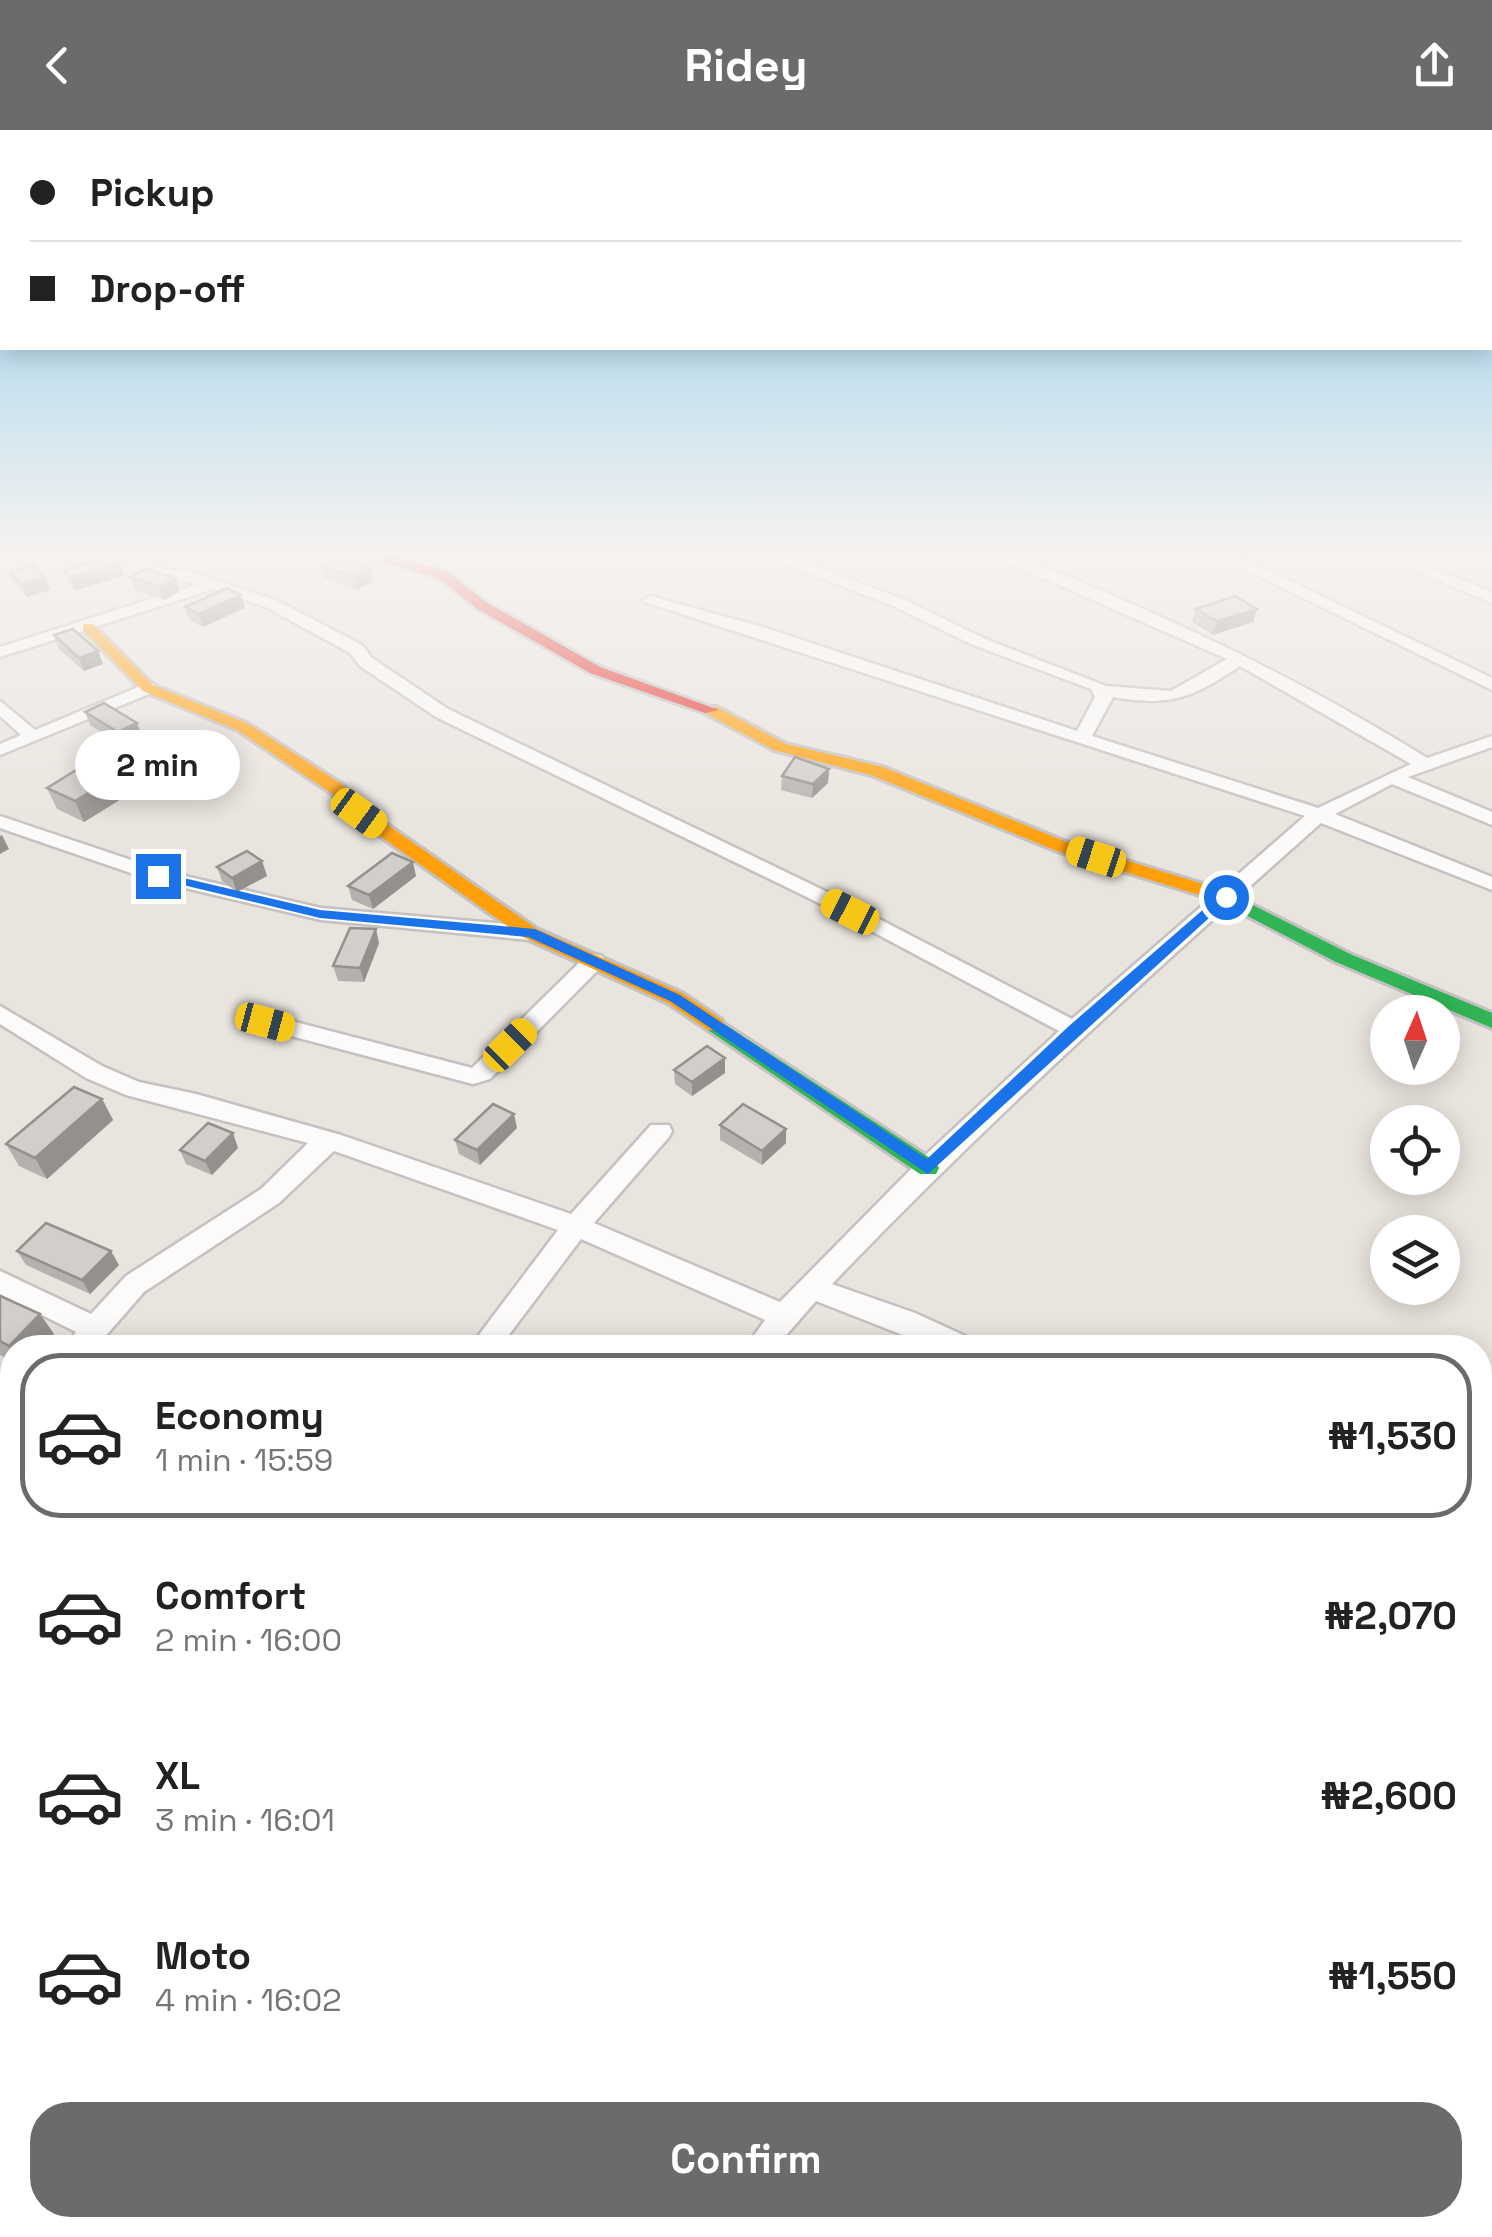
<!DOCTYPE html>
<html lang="en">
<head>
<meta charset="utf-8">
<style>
  body { margin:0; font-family:"Space Grotesk",sans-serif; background:#f6f6f6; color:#222; height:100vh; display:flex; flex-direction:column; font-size:38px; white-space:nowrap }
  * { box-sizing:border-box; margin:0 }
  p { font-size:32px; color:#767676 }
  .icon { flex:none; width:55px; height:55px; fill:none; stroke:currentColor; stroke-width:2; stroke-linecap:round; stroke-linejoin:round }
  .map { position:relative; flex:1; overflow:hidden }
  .drawer { position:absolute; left:0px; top:1205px; width:1492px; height:902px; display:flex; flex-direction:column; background:#fff; border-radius:40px 40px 0 0; box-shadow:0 5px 25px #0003 }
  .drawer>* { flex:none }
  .top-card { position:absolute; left:0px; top:0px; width:1492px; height:220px; box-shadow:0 5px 25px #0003; display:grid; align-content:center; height:220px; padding:0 30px; background:#fff }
  .needle { width:65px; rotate:3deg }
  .fabs { position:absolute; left:1370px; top:865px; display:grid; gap:20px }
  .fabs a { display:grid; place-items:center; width:90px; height:90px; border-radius:50%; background:#fff; box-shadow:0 5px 25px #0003; font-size:50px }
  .end { position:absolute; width:45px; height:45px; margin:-22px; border:12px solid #1a73e8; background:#fff; box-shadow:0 0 0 5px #fff }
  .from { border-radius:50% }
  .bubble { position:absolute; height:70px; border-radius:35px; background:#fff; box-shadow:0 5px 25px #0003; font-size:32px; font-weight:600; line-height:70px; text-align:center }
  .car { position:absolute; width:30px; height:60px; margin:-30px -15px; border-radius:12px; box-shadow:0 0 8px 2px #0007; background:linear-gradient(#f5c518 24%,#345 0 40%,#f5c518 0 76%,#345 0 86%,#f5c518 0) }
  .top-card b { display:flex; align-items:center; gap:35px; height:95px; font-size:38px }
  .top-card b+b { border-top:2px solid #e0e0e0 }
  .top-card i { width:25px; height:25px; background:#222 }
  ul { padding:18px 0 0; list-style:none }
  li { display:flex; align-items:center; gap:30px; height:165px; margin:0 20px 15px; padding:0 10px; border:5px solid transparent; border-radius:40px }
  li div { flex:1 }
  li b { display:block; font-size:38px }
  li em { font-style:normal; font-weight:600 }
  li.active { border-color:#6d6b69 }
  li>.icon { width:90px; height:90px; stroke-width:1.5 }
  .cta { display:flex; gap:20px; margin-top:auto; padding:20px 30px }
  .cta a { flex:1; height:115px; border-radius:40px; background:#6d6b69; color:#fff; font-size:40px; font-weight:600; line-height:115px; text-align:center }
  header { display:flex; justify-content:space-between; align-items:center; height:130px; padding:0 30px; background:#6d6b69; color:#fff; font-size:45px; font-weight:600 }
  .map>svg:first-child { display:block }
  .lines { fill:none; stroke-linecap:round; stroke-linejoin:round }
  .street-casing { stroke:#c3c1c1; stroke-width:5 }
  .fast-casing { stroke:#c3c1c1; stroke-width:6 }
  .slow-casing { stroke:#c3c1c1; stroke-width:6 }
  .jam-casing { stroke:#c3c1c1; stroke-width:6 }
  .street { fill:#fcfbfa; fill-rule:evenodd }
  .fast { fill:#30b455; fill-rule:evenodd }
  .slow { fill:#ff9f0a; fill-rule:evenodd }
  .jam { fill:#e5322d; fill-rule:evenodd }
  .wall { fill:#b5b1ae }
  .shaded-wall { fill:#93908d }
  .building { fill:#d2ceca; stroke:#93908d; stroke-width:2.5 }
  .route { fill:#1a73e8 }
</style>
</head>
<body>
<header><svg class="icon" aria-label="back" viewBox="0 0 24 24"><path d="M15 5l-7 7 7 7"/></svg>Ridey<svg class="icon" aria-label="share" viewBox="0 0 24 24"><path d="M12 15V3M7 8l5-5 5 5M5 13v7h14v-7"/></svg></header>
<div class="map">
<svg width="1492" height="2107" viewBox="0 0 1492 2107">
  <rect width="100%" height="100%" fill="#eae4de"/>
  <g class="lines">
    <g class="street-casing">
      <g id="street">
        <path d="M 751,421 L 773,421 L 903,469 L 983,508 L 1106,556 L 1171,561 L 1227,529 L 981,421 L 1003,421 C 1151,478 1292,544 1427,628 L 1492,606 L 1492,617 L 1408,647 L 1492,682 L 1492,695 L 1392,654 L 1335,684 L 1492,747 L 1492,760 L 1321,693 C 1153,842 987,992 832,1154 L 915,1183 L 974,1210 L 978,1218 L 936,1218 L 816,1171 L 775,1218 L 745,1218 L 765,1190 L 581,1109 L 499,1218 L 469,1218 L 558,1100 L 334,1021 L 279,1073 L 144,1162 L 95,1218 L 64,1218 L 76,1202 L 0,1164 L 0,1141 L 91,1184 L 126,1146 L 261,1059 L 308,1013 L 126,965 L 86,948 L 0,894 L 0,876 L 102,936 L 139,952 L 196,964 L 341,1005 L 571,1084 L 651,995 L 669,995 L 672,1001 L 669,1007 L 594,1093 L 780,1172 L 919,1031 L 1059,901 L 813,770 L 436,587 L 360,536 L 350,523 L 266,477 L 214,459 L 0,527 L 0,517 L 198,454 L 156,444 L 156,438 L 194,443 L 278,471 L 362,515 L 372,528 L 448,579 L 827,762 L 1072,889 L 1305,686 L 642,471 L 650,466 L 766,498 L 1077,601 L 1095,567 L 1091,559 L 971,514 L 891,475 ZM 1240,536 L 1411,634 L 1318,678 L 1092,606 L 1113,567 C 1171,577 1192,568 1240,536 Z"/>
        <path d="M 1207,421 L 1227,421 L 1492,548 L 1492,560 Z"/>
        <path d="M 1368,421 L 1389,421 L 1492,462 L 1492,473 Z"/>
        <path d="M 148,553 L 154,554 L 154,562 L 0,625 L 0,614 L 21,605 L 0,586 L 0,571 L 35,600 Z"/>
        <path d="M 0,686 L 164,741 L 321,778 L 530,796 L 541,803 L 530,810 L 321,790 L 151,750 L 0,698 Z"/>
        <path d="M 594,824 L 602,826 L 605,831 L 602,836 L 490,949 L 473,954 L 257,897 L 254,892 L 265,884 L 472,938 L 586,826 Z"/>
        <path d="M 12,1284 L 12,1318 L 0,1325 L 0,1290 Z"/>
        <path d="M 0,1380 L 12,1381 L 12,1409 L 0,1408 Z"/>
        <path d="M 1480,1440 L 1492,1443 L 1492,1473 L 1480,1470 Z"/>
        <path d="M 1480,1716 L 1492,1721 L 1492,1759 L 1480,1754 Z"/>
        <path d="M 0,1723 L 12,1725 L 12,1761 L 0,1759 Z"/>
        <rect x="712" y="2095" width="42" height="12"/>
        <path d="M 1364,2095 L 1417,2095 L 1422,2107 L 1369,2107 Z"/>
      </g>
    </g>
    <g class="fast-casing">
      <g id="fast">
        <path d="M 1243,770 L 1350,824 L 1492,883 L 1492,898 L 1336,832 L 1236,780 L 1234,776 Z"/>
        <path d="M 715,888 L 936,1032 L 939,1038 L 936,1044 L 920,1044 L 708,900 L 705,895 L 708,890 Z"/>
      </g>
    </g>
    <g class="slow-casing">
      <g id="slow">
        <path d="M 83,494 L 93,494 L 153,555 L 249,594 L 343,655 L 365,679 L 537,799 L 682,863 L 722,890 L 725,895 L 722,900 L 708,900 L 668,873 L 523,807 L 353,687 L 331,663 L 237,600 L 143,561 L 83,500 Z"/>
        <path d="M 705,577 L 717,577 L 786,614 L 883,637 L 1069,713 L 1233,763 L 1252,776 L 1243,782 L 1219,771 L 1057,721 L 871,645 L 774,620 L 705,583 Z"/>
      </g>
    </g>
    <g class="jam-casing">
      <path id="jam" d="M 388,425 L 448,442 L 486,472 L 600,537 L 719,580 L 705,583 L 590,543 L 476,478 L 438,448 L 383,432 L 383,426 Z"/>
    </g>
    <use href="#street" class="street"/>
    <use href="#fast" class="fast"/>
    <use href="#slow" class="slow"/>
    <use href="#jam" class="jam"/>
  </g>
  <g class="wall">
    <path d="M 1221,421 L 1269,421 L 1239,431 Z"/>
    <path d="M 120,433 L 124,446 L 75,460 L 68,453 L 63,440 Z"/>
    <path d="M 320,435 L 373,451 L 357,460 L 323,448 Z"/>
    <path d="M 9,442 L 50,460 L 27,467 L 15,455 Z"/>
    <path d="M 130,447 L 180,461 L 164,470 L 135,460 Z"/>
    <path d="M 185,477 L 245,478 L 203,497 L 189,490 Z"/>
    <path d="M 1196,479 L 1257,479 L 1253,492 L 1213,505 L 1192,492 Z"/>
    <path d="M 54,506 L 103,534 L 84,541 L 59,519 Z"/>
    <path d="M 85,582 L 137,593 L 142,606 L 123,615 L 90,595 Z"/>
    <path d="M 829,639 L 828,653 L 812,668 L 781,660 L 782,646 Z"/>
    <path d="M 142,656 L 84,692 L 57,679 L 47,658 Z"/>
    <path d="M 262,731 L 267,746 L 237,762 L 222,751 L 217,737 Z"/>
    <path d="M 416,746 L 373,779 L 352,770 L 348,756 Z"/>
    <path d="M 379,813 L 364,852 L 338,851 L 333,836 Z"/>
    <path d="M 674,940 L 725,943 L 692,966 L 675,954 Z"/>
    <path d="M 102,969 L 113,990 L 47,1049 L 19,1036 L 6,1014 Z"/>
    <path d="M 720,995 L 786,1013 L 762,1035 L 720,1010 Z"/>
    <path d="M 517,998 L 480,1035 L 459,1024 L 455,1010 Z"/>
    <path d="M 238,1018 L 212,1045 L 186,1034 L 180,1020 Z"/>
    <path d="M 17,1121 L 119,1135 L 90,1164 L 26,1135 Z"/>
    <path d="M 0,1166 L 40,1184 L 54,1204 L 41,1218 L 12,1218 L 12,1231 L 0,1225 Z"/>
  </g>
  <g class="shaded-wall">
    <path d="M 1242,421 L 1269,421 L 1239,431 Z"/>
    <path d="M 120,433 L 124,446 L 75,460 L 70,447 Z"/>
    <path d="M 371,438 L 373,451 L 357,460 L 354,447 Z"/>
    <path d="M 45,447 L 50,460 L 27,467 L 21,454 Z"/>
    <path d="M 176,448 L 180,461 L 164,470 L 160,457 Z"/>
    <path d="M 241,465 L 245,478 L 203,497 L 199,484 Z"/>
    <path d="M 1257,479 L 1253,492 L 1213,505 L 1217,491 Z"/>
    <path d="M 98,521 L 103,534 L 84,541 L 79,528 Z"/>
    <path d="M 137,593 L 142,606 L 123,615 L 118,602 Z"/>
    <path d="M 134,635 L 142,656 L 84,692 L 75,671 Z"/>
    <path d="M 829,639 L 828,653 L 812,668 L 813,654 Z"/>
    <path d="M 2,705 L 9,719 L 0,724 L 0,706 Z"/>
    <path d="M 262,731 L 267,746 L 237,762 L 232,748 Z"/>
    <path d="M 413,732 L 416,746 L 373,779 L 369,765 Z"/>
    <path d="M 376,799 L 379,813 L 364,852 L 360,838 Z"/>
    <path d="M 725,928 L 725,943 L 692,966 L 692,952 Z"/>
    <path d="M 102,969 L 113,990 L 47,1049 L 35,1028 Z"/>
    <path d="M 514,984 L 517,998 L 480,1035 L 477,1020 Z"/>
    <path d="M 786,999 L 786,1013 L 762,1035 L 762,1021 Z"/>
    <path d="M 233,1003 L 238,1018 L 212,1045 L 205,1031 Z"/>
    <path d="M 111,1121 L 119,1135 L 90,1164 L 82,1150 Z"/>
    <path d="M 40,1184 L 54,1204 L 41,1218 L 12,1218 L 12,1221 L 9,1216 Z"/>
  </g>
  <g class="building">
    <path d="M 112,426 L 120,433 L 70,447 L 63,440 Z"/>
    <path d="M 337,426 L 371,438 L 354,447 L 320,435 Z"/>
    <path d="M 32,435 L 45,447 L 21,454 L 9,442 Z"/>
    <path d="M 146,439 L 176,448 L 160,457 L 130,447 Z"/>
    <path d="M 227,458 L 241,465 L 199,484 L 185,477 Z"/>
    <path d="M 1235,466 L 1257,479 L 1217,491 L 1196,479 Z"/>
    <path d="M 73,499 L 98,521 L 79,528 L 54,505 Z"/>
    <path d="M 104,573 L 137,593 L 118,602 L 85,582 Z"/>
    <path d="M 107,621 L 134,635 L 75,671 L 47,658 Z"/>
    <path d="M 795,627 L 829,639 L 813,654 L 782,646 Z"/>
    <path d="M 247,721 L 262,731 L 232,748 L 217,737 Z"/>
    <path d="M 392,723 L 413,732 L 369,765 L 348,756 Z"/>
    <path d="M 350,798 L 376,799 L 360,838 L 333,836 Z"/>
    <path d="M 707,916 L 725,928 L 692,952 L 674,940 Z"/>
    <path d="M 74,957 L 102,969 L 35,1028 L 6,1014 Z"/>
    <path d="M 493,974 L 514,984 L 477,1020 L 455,1010 Z"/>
    <path d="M 743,974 L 786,999 L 762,1021 L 720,995 Z"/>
    <path d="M 208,993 L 233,1003 L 205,1031 L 180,1020 Z"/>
    <path d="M 46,1093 L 111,1121 L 82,1150 L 17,1121 Z"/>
    <path d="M 0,1166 L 40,1184 L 9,1216 L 0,1211 Z"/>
  </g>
  <linearGradient id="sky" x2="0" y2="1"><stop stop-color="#83c8ec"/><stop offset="0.59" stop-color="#f6f3f0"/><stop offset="1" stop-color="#f6f3f0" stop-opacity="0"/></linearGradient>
  <rect width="1492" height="716" fill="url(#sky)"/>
  <path class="route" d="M 158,742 L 320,780 L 535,799 L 680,865 L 927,1029 L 1069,896 L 1221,764 L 1232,767 L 928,1044 L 670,871 L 528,807 L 320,788 L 154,748 L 154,743 Z"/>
</svg>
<div class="fabs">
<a><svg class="needle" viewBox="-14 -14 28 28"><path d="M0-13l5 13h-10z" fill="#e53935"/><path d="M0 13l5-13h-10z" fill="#767676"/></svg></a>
<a><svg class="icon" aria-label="locate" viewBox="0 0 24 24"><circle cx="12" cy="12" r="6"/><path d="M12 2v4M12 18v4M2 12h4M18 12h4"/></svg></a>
<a><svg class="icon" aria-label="layers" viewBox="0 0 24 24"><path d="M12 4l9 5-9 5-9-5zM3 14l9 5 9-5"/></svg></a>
</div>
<i class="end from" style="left:1226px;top:767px"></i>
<i class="end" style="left:158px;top:746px"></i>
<div class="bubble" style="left:75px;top:600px;width:165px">2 min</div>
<i class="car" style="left:359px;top:683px;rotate:126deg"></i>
<i class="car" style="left:1096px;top:727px;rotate:288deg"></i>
<i class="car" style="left:850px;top:782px;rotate:297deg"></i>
<i class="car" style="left:265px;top:892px;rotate:105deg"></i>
<i class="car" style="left:510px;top:915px;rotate:45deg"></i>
<div class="top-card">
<b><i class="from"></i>Pickup</b>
<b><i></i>Drop-off</b>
</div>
<section class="drawer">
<ul>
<li class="active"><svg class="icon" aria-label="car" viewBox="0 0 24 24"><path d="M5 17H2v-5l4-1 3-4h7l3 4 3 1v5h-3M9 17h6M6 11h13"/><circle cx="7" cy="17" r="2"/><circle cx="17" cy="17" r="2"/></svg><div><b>Economy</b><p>1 min · 15:59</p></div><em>₦1,530</em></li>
<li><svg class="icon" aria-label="car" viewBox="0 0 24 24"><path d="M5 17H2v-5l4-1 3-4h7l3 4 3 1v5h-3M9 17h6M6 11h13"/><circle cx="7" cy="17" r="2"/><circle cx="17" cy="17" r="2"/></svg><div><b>Comfort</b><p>2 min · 16:00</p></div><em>₦2,070</em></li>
<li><svg class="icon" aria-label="car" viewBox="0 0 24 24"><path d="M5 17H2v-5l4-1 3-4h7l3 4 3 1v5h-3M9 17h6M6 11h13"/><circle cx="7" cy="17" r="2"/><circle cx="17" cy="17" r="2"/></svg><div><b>XL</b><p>3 min · 16:01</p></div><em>₦2,600</em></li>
<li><svg class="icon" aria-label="car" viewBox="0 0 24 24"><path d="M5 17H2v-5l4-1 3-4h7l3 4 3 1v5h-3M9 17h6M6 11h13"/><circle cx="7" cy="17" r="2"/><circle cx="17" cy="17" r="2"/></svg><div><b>Moto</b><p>4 min · 16:02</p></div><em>₦1,550</em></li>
</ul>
<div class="cta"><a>Confirm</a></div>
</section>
</div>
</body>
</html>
